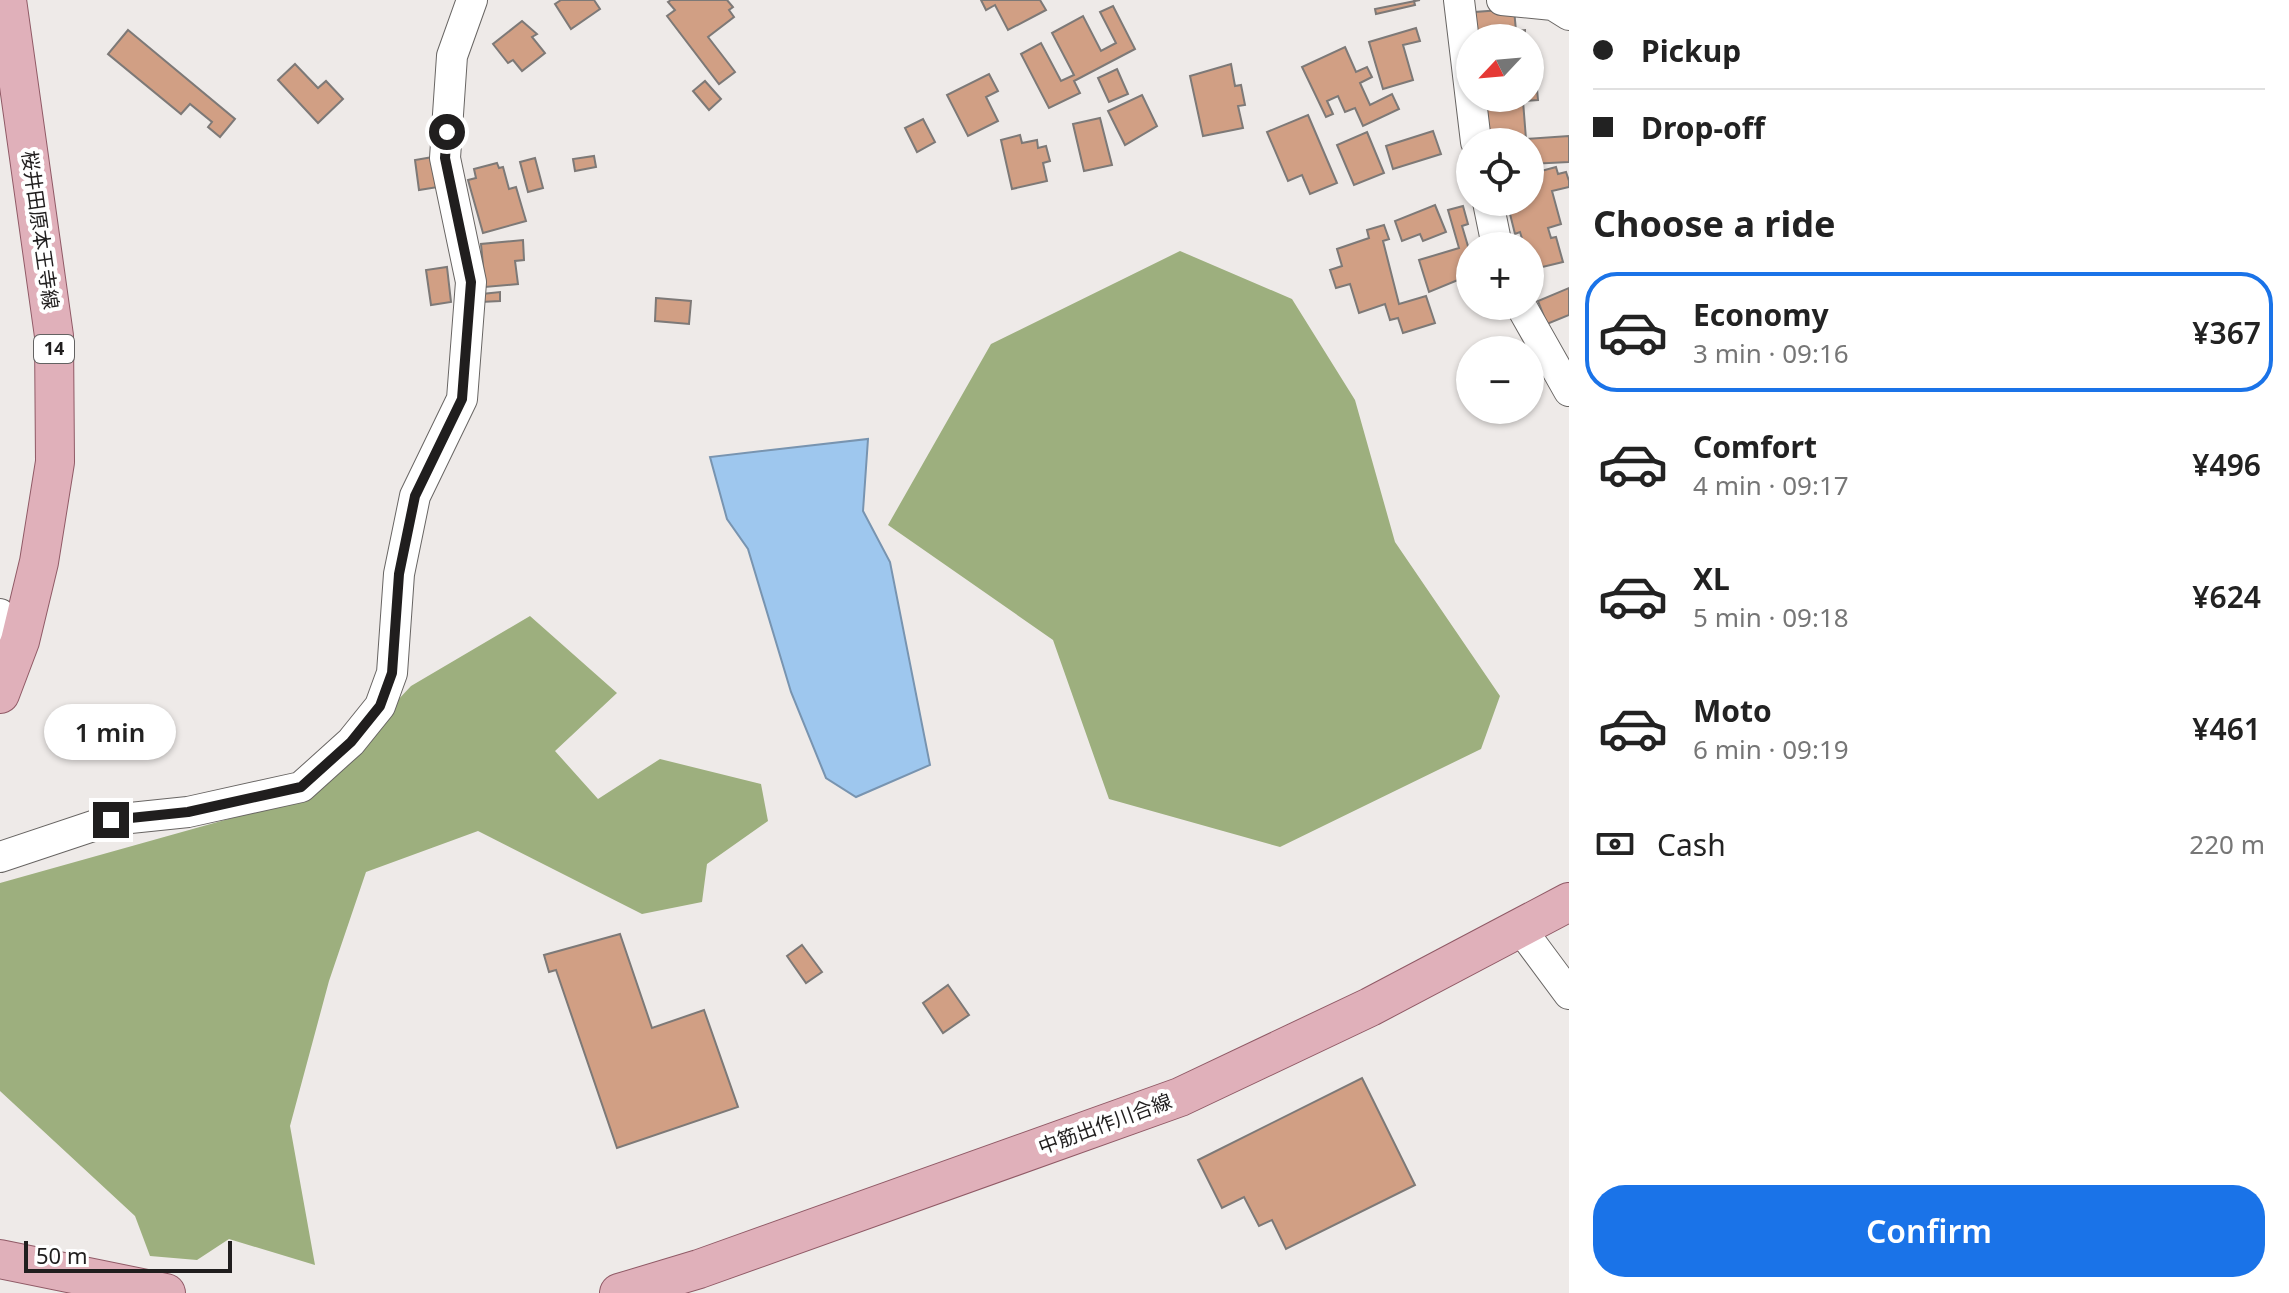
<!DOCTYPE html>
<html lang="en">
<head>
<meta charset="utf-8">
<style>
  body { margin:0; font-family:"Noto Sans","Noto Sans JP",sans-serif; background:#f6f6f6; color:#222; height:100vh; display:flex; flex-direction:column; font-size:30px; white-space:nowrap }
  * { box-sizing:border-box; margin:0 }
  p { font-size:26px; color:#767676 }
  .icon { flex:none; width:44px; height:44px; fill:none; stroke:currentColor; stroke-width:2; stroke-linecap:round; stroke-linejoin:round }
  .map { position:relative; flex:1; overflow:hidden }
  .sheet { display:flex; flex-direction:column; background:#fff; width:720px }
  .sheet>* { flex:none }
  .guide { display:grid; align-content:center; height:176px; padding:0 24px; background:#fff }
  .needle { width:52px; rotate:244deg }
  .tools { position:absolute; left:1456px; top:24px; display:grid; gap:16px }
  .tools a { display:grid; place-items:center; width:88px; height:88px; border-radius:50%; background:#fff; box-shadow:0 2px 6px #0004; font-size:40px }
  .scale { position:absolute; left:24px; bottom:20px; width:208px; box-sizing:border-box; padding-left:8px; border:4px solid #201e1e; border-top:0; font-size:22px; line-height:28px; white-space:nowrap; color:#201e1e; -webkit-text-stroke:6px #fff; paint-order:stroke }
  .end { position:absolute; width:36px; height:36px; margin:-18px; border:10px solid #201e1e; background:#fff; box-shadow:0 0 0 4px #fff }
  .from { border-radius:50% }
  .bubble { position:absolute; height:56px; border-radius:28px; background:#fff; box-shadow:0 2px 6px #0004; font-size:26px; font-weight:600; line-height:56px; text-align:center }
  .guide b { display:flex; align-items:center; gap:28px; height:76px; font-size:30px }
  .guide b+b { border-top:2px solid #e0e0e0 }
  .guide i { width:20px; height:20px; background:#222 }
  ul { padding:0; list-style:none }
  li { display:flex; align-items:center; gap:24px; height:120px; margin:0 16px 12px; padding:0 8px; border:4px solid transparent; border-radius:32px }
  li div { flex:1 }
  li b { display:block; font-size:30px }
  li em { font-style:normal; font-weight:600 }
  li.on { border-color:#1a73e8 }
  li>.icon { width:72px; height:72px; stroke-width:1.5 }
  h2 { padding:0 24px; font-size:36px; line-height:96px }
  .pay { display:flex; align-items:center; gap:20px; height:88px; padding:0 24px; font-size:30px }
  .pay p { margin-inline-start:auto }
  .primary-button { display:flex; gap:16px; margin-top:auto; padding:16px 24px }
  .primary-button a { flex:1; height:92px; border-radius:32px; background:#1a73e8; color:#fff; font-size:32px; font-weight:600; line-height:92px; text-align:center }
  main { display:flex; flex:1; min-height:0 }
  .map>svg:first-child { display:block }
  .forest { fill:#9daf7e }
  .water { fill:#9ec7ee; stroke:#7894b0; stroke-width:2 }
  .building { fill:#d19f84; stroke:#7d7977; stroke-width:2 }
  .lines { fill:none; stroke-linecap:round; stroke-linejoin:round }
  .minor-casing { stroke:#686563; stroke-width:32 }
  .major-casing { stroke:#905a66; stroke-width:40 }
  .minor { stroke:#fff; stroke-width:30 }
  .major { stroke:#e0b0ba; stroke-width:38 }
  .route { stroke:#201e1e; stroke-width:10 }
  .labels { text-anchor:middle; stroke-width:8; stroke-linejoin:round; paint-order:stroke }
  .shield { fill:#fff; stroke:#636262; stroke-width:2 }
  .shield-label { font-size:18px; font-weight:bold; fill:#201e1e }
  .street-label { font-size:20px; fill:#201e1e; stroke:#fff }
</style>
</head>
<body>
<main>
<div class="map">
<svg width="1569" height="1293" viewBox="0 0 1569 1293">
  <rect width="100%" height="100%" fill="#eeeae8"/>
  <g class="forest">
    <path d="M 1180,251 L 1292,299 L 1355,400 L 1395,542 L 1500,696 L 1481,749 L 1280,847 L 1109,799 L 1053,640 L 888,525 L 991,344 Z"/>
    <path d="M 530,616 L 617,693 L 555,751 L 598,799 L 660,759 L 761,784 L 768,821 L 707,864 L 702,902 L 642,914 L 478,831 L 366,872 L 329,981 L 290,1126 L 315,1265 L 229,1239 L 197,1260 L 150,1256 L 135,1216 L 0,1091 L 0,883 L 307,797 L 411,686 Z"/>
  </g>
  <path class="water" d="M 868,439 L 863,511 L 890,562 L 930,765 L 856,797 L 826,778 L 791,692 L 748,549 L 727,519 L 710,457 Z"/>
  <g class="building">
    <path d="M 561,0 L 594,0 L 600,9 L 571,29 L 555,4 Z"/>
    <path d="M 671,0 L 727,0 L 733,7 L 729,10 L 734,17 L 708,37 L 735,72 L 719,84 L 667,16 L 675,10 L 668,2 Z"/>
    <path d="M 981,0 L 1040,0 L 1046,10 L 1008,30 L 995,5 L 986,10 Z"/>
    <path d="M 1420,0 L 1414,1 L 1415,5 L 1376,14 L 1375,9 Z"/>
    <path d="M 1113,6 L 1135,49 L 1074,81 L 1080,93 L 1049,108 L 1021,54 L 1041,43 L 1061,81 L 1074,75 L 1052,33 L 1083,16 L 1101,51 L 1116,43 L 1100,12 Z"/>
    <path d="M 1514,9 L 1516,31 L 1525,30 L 1525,38 L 1477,38 L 1475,12 Z"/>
    <path d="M 522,21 L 537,34 L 532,37 L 545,53 L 522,71 L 513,60 L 508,63 L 493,44 Z"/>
    <path d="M 1416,28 L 1420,41 L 1403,45 L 1413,80 L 1383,89 L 1369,42 Z"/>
    <path d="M 128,30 L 235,119 L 220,137 L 208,127 L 212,122 L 190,104 L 181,114 L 108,54 Z"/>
    <path d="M 1345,47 L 1356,72 L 1367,67 L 1372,77 L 1360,83 L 1370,105 L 1392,94 L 1399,109 L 1363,126 L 1355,108 L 1345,112 L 1338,96 L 1327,101 L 1333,114 L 1326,117 L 1302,67 Z"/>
    <path d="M 295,64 L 318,88 L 326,81 L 343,99 L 318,123 L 278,80 Z"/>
    <path d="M 1231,64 L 1235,86 L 1241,85 L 1245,105 L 1238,106 L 1243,128 L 1203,136 L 1190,76 Z"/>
    <path d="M 1117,69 L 1128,94 L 1109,102 L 1098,78 Z"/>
    <path d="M 989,74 L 998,91 L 986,97 L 998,121 L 968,136 L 947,95 Z"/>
    <path d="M 705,81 L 721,99 L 709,110 L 693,91 Z"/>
    <path d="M 1530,89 L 1537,89 L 1538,100 L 1523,101 L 1526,139 L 1569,136 L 1569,162 L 1530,164 L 1530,142 L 1489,142 L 1476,98 L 1530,98 Z"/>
    <path d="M 1142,95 L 1157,126 L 1125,145 L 1108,111 Z"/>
    <path d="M 1308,115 L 1337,183 L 1310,194 L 1302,175 L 1288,181 L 1267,132 Z"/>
    <path d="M 1100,118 L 1112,165 L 1084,171 L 1073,124 Z"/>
    <path d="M 923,119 L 935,142 L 917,152 L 905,128 Z"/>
    <path d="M 1433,131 L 1441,154 L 1393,169 L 1386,146 Z"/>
    <path d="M 1367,132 L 1384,173 L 1354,185 L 1337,145 Z"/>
    <path d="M 1020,135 L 1022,143 L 1037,140 L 1038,148 L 1046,146 L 1050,161 L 1043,163 L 1047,181 L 1012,189 L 1001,140 Z"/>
    <path d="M 594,156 L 596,167 L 575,171 L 573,159 Z"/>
    <path d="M 433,157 L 438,187 L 419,190 L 415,160 Z"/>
    <path d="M 535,158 L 543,188 L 528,192 L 520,162 Z"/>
    <path d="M 497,163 L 499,168 L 503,167 L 509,189 L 516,187 L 526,221 L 483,233 L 468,180 L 476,178 L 474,169 Z"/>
    <path d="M 1556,167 L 1558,174 L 1566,172 L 1569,181 L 1569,187 L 1552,191 L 1561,224 L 1548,228 L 1551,238 L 1556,237 L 1563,262 L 1530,270 L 1530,246 L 1521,246 L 1524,245 L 1520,232 L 1515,234 L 1507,202 L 1530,202 L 1530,174 Z"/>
    <path d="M 1435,205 L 1446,232 L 1423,241 L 1420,234 L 1402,241 L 1395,221 Z"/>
    <path d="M 1463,206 L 1468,224 L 1462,226 L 1470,253 L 1470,275 L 1429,292 L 1419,260 L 1459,248 L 1448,210 Z"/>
    <path d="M 1384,225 L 1389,239 L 1383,241 L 1399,304 L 1426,296 L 1435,323 L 1403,333 L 1398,318 L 1390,320 L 1385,304 L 1359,313 L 1350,284 L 1336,288 L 1330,270 L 1342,266 L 1337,249 L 1369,238 L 1367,230 Z"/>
    <path d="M 523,240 L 524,260 L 515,261 L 518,284 L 485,287 L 481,244 Z"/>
    <path d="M 447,267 L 451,302 L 431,305 L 426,270 Z"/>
    <path d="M 1569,288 L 1569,315 L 1547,324 L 1538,301 Z"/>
    <path d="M 500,292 L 500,301 L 481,302 L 482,294 Z"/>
    <path d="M 656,298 L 691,301 L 689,324 L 655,321 Z"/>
    <path d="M 620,934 L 652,1028 L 704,1010 L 738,1107 L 617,1148 L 556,970 L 549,972 L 544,955 Z"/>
    <path d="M 802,945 L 822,972 L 806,983 L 787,956 Z"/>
    <path d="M 948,985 L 969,1015 L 943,1033 L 923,1003 Z"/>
    <path d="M 1362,1078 L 1415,1185 L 1286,1249 L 1272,1220 L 1259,1226 L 1244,1197 L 1222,1208 L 1198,1160 Z"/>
  </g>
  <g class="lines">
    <g class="minor-casing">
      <g id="minor">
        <path d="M 1459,0 L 1476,142"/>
        <path d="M 1502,0 L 1553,5 L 1569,15"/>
        <path d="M 1488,202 L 1497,246"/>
        <path d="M 1521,306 L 1569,391"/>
        <path d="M 0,614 L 20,641"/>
        <path d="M 0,857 L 111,820 L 188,812 L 301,787 L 351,742 L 380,706 L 392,673 L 399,574 L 415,496 L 462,399 L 471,282 L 445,158 L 452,56 L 472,0"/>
        <path d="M 1520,928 L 1569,994"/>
      </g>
    </g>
    <g class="major-casing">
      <g id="major">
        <path d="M 0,694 L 20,641 L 39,562 L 55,462 L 54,336 L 7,0"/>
        <path d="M 0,1259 L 166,1293"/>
        <path d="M 619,1293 L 699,1269 L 1180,1097 L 1370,1007 L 1569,902"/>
      </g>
    </g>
    <use href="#minor" class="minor"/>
    <use href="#major" class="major"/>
  </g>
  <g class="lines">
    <path class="route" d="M 111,820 L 188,812 L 301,787 L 351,742 L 380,706 L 392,673 L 399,574 L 415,496 L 462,399 L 471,282 L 445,158 L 447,132"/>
  </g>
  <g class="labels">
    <rect class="shield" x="34" y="335" width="40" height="28" rx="6"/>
    <g class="shield-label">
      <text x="54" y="355">14</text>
    </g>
    <g class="street-label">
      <text transform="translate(40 230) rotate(82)" y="7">桜井田原本王寺線</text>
      <text transform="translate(1105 1124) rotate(-20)" y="7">中筋出作川合線</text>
    </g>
  </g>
</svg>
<div class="tools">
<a><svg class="needle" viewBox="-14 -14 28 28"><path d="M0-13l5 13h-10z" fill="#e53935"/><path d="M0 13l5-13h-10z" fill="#767676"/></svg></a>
<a><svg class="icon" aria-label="locate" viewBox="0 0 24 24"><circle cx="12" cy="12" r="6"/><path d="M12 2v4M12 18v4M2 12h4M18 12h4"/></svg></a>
<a>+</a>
<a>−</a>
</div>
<div class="scale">50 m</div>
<i class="end from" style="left:447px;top:132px"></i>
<i class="end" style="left:111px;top:820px"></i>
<div class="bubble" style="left:44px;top:704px;width:132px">1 min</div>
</div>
<section class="sheet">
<div class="guide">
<b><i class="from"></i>Pickup</b>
<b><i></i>Drop-off</b>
</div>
<h2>Choose a ride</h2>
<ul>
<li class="on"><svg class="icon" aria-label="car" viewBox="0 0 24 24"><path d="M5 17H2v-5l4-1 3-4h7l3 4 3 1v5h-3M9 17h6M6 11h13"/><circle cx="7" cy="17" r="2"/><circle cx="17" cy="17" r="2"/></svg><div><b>Economy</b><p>3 min · 09:16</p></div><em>¥367</em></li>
<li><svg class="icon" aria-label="car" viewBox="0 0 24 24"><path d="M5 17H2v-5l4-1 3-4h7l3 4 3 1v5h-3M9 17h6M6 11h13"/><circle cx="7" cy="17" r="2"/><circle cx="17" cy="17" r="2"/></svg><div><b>Comfort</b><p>4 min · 09:17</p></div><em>¥496</em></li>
<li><svg class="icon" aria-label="car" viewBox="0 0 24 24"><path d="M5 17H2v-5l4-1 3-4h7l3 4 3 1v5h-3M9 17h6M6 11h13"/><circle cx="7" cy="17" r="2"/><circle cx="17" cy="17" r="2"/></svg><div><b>XL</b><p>5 min · 09:18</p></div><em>¥624</em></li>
<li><svg class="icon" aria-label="car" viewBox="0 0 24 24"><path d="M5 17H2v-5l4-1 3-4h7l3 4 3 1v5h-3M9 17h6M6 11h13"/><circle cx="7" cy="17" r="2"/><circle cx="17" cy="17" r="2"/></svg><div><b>Moto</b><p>6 min · 09:19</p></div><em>¥461</em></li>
</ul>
<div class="pay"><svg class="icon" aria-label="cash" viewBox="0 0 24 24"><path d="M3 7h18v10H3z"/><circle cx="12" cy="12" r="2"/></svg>Cash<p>220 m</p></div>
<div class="primary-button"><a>Confirm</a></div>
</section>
</main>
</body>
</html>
